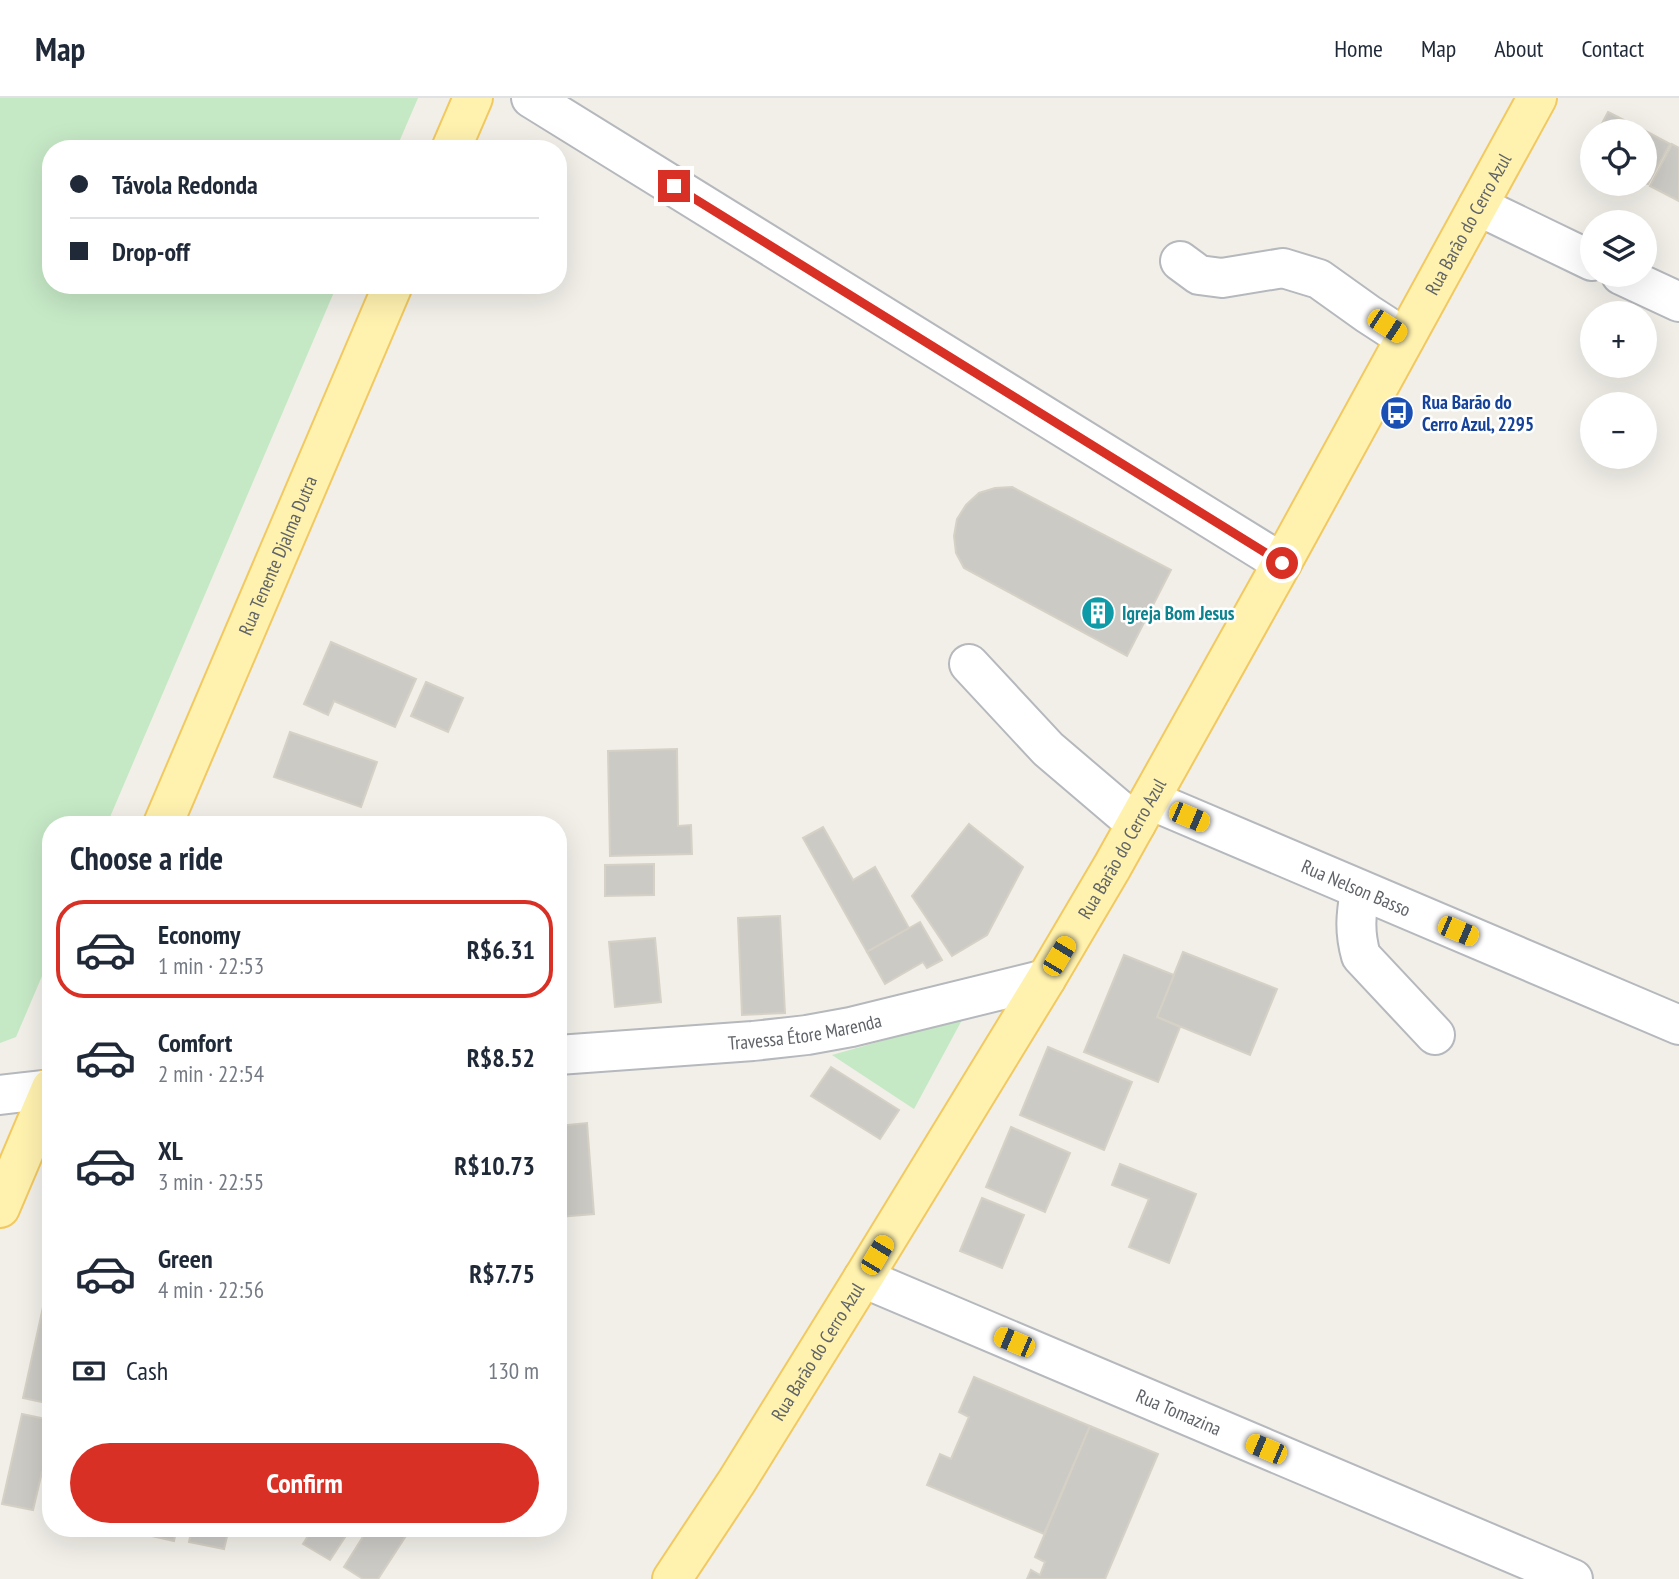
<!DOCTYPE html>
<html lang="en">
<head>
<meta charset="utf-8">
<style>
  body { margin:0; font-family:"PT Sans Narrow",sans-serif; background:#f2f2f3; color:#1f2937; height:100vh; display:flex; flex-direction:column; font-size:26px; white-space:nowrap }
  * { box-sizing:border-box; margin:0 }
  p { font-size:23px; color:#747a83 }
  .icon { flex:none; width:38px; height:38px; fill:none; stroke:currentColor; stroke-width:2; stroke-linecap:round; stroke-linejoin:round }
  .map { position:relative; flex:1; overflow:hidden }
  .side { position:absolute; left:42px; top:718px; width:525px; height:721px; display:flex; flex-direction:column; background:#fff; border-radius:28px; box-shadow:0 7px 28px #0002 }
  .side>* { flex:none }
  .banner { position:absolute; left:42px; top:42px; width:525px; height:154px; border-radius:28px; box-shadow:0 7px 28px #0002; display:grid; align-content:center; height:154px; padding:0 28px; background:#fff }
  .fabs { position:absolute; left:1580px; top:21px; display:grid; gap:14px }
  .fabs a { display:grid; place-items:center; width:77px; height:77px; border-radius:50%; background:#fff; box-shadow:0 7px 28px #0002; font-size:35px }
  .end { position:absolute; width:32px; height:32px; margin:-16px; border:9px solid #d93025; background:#fff; box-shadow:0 0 0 4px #fff }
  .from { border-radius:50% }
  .car { position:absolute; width:21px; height:42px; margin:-21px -10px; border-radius:9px; box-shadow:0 0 5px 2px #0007; background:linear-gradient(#f5c518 24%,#345 0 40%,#f5c518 0 76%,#345 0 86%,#f5c518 0) }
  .banner b { display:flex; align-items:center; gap:24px; height:66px; font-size:26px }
  .banner b+b { border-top:2px solid #e0e1e3 }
  .banner i { width:18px; height:18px; background:#1f2937 }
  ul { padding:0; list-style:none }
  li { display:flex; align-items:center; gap:21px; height:98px; margin:0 14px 10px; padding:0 14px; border:4px solid transparent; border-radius:28px }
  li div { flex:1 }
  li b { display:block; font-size:26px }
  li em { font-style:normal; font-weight:600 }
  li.current { border-color:#d93025 }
  li>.icon { width:63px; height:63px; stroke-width:1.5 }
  h2 { padding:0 28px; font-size:32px; line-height:84px }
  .pay { display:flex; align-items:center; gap:18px; height:77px; padding:0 28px; font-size:26px }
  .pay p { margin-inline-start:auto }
  .primary-button { display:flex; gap:14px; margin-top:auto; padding:14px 28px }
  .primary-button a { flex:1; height:80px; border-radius:42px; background:#d93025; color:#fff; font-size:28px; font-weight:600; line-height:80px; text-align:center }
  header { display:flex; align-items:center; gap:42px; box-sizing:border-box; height:98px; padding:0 35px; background:#fff; border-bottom:2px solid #e0e1e3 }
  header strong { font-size:33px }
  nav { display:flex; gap:38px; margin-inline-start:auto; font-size:24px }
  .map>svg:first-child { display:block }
  .green { fill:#c5e8c5 }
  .building { fill:#cccac5; stroke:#d6d1c6; stroke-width:2 }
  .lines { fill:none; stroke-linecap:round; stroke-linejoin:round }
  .minor-casing { stroke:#b5b8bc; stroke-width:42 }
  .major-casing { stroke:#f2c960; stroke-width:42 }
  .minor { stroke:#fff; stroke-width:38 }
  .major { stroke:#fff2af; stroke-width:38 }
  .route { stroke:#d93025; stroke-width:9 }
  .labels { text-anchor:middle; stroke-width:5; stroke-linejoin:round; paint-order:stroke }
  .street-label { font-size:19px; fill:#5f6368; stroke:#fff }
  .transit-label { font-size:19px; font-weight:bold; fill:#164399; stroke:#fff; text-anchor:start }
  .culture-label { font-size:19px; font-weight:bold; fill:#0d838f; stroke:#fff; text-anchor:start }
</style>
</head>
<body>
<header>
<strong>Map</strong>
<nav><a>Home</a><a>Map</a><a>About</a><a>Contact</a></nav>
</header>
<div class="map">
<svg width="1679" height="1481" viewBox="0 0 1679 1481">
  <rect width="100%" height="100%" fill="#f1efe8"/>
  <g class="green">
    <path d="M 0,0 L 418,0 L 396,51 L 51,51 L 51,187 L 337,187 L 107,726 L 51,726 L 51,857 L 16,939 L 0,945 Z"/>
    <path d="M 963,920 L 914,1011 L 832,957 Z"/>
  </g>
  <g class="building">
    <path d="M 1608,14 L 1638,29 L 1635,33 L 1598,33 Z"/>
    <path d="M 1640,30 L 1670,46 L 1648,86 L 1645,85 L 1645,33 L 1638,33 Z"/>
    <path d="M 1672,46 L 1679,50 L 1679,103 L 1650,88 Z"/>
    <path d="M 1012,389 L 1171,472 L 1127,558 L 964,470 L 956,455 L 954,438 L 957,421 L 966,407 L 979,395 L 995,390 Z"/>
    <path d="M 331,544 L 416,581 L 395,629 L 334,603 L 328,617 L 304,606 Z"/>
    <path d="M 426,584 L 463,600 L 448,634 L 411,618 Z"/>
    <path d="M 290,634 L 377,664 L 361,709 L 274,679 Z"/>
    <path d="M 677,651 L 678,728 L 691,727 L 692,756 L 610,758 L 608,653 Z"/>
    <path d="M 969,726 L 1023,769 L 987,837 L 952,858 L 912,798 Z"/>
    <path d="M 823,729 L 853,782 L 875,769 L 909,830 L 867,854 L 803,740 Z"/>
    <path d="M 654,766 L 654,797 L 605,798 L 605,767 Z"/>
    <path d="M 780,818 L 785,915 L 742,917 L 738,820 Z"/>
    <path d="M 920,824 L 942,862 L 927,870 L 923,864 L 885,886 L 867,854 Z"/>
    <path d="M 655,840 L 661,904 L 615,909 L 609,844 Z"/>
    <path d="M 1183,854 L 1277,891 L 1250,957 L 1157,919 Z"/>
    <path d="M 1124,857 L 1174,877 L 1157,919 L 1180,929 L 1158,984 L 1084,954 Z"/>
    <path d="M 1048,949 L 1132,984 L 1104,1052 L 1020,1017 Z"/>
    <path d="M 831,969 L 899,1012 L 880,1041 L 811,998 Z"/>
    <path d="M 587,1025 L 594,1116 L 559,1119 L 558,1028 Z"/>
    <path d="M 1011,1029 L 1070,1055 L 1045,1114 L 986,1089 Z"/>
    <path d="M 1120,1066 L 1196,1096 L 1169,1165 L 1129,1149 L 1149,1101 L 1112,1087 Z"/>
    <path d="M 982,1100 L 1024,1117 L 1002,1170 L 960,1153 Z"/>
    <path d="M 43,1209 L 51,1211 L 51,1306 L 23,1300 Z"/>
    <path d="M 974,1279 L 1090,1328 L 1044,1436 L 927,1387 L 940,1356 L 951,1361 L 969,1319 L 959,1314 Z"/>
    <path d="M 22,1316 L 51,1322 L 46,1352 L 51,1353 L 51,1376 L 42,1374 L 33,1412 L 2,1406 Z"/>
    <path d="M 1090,1328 L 1158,1356 L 1105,1481 L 1027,1481 L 1031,1472 L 1040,1477 L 1045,1464 L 1035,1459 Z"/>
    <path d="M 145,1430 L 177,1430 L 174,1443 L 143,1436 Z"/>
    <path d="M 192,1430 L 229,1430 L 224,1451 L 189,1444 Z"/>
    <path d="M 313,1430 L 351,1430 L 330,1462 L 303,1446 Z"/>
    <path d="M 353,1430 L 411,1430 L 378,1481 L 363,1481 L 344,1469 L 364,1437 Z"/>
  </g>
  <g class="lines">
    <g class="minor-casing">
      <g id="minor">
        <path d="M 531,0 L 1282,465"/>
        <path d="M 1478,108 L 1592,163"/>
        <path d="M 1180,163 L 1199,177 L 1222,180 L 1283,170 L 1319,181 L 1368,216 L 1405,240"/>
        <path d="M 1621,177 L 1679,204"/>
        <path d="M 969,566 L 1048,651 L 1136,726"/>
        <path id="s1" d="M 1150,702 L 1679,927"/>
        <path d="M 1360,792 C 1356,817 1354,833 1361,858 L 1435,937"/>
        <path id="s2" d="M 558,957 L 753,943 L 807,937 L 851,929 L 1046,881"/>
        <path d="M 0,997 L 51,991"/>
        <path id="s3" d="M 863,1180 L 1573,1481"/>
      </g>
    </g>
    <g class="major-casing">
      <g id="major">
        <path d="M 451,51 L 473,0"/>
        <path id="s4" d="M 163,726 L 393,187"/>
        <path d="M 0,1110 L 51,990"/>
        <path id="s5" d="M 672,1481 L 737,1383 L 863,1180 L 1046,881 L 1112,769 L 1282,465 L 1537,0"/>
      </g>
    </g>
    <use href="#minor" class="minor"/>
    <use href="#major" class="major"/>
  </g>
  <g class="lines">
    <path class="route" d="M 674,88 L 1282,465"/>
  </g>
  <defs>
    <g id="bus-disc" transform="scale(1.75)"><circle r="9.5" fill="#1a4fb4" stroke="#fff"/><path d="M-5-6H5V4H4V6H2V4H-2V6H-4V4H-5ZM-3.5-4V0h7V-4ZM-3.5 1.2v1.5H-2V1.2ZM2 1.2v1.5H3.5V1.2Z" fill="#fff"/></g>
    <g id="building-disc" transform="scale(1.75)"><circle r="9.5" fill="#0f9aa8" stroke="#fff"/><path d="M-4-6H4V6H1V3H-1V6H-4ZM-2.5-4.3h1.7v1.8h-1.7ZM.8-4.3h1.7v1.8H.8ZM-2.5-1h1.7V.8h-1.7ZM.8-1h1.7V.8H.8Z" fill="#fff"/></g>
  </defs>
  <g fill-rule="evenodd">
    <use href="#bus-disc" x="1397" y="315"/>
    <use href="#building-disc" x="1098" y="515"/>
  </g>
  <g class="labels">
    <g class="street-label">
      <text dy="7" stroke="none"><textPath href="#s5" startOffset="1572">Rua Barão do Cerro Azul</textPath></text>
      <text dy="7" stroke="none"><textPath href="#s4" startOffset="292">Rua Tenente Djalma Dutra</textPath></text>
      <text dy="7" stroke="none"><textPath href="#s5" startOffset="858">Rua Barão do Cerro Azul</textPath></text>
      <text dy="7" stroke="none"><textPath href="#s1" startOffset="224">Rua Nelson Basso</textPath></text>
      <text dy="7" stroke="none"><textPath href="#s2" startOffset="248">Travessa Étore Marenda</textPath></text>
      <text dy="7" stroke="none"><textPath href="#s5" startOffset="270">Rua Barão do Cerro Azul</textPath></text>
      <text dy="7" stroke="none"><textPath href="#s3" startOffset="343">Rua Tomazina</textPath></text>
    </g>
    <g class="transit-label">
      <text x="1422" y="311">Rua Barão do<tspan x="1422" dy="22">Cerro Azul, 2295</tspan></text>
    </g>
    <g class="culture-label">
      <text x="1122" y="522">Igreja Bom Jesus</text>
    </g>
  </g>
</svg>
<div class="fabs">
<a><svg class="icon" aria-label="locate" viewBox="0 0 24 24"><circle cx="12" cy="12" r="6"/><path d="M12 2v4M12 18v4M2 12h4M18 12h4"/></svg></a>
<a><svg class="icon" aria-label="layers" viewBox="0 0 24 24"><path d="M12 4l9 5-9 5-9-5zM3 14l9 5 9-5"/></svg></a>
<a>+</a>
<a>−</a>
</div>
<i class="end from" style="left:1282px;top:465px"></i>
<i class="end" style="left:674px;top:88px"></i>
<i class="car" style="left:1387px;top:228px;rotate:123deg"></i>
<i class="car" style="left:1189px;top:719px;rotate:113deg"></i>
<i class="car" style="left:1458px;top:833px;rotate:113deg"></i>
<i class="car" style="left:1059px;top:858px;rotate:31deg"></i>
<i class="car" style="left:877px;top:1157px;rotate:31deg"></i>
<i class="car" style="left:1014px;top:1244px;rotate:293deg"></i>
<i class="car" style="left:1266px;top:1351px;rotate:293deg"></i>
<div class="banner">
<b><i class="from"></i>Távola Redonda</b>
<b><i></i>Drop-off</b>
</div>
<section class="side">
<h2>Choose a ride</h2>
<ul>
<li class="current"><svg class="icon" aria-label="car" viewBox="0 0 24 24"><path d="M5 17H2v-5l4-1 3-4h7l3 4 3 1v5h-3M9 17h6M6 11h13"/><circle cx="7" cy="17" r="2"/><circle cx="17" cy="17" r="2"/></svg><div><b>Economy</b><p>1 min · 22:53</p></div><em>R$6.31</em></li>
<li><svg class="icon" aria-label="car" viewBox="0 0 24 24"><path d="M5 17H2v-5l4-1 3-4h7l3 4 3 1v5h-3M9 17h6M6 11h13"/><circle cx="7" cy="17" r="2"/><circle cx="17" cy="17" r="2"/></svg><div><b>Comfort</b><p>2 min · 22:54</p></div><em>R$8.52</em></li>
<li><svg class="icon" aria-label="car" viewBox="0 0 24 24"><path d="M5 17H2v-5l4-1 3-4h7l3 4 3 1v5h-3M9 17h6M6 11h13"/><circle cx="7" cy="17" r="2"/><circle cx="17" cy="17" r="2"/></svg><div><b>XL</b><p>3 min · 22:55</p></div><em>R$10.73</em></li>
<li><svg class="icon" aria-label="car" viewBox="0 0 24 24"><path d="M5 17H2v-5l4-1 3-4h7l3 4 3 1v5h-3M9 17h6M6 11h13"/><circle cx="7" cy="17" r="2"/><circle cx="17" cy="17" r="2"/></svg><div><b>Green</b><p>4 min · 22:56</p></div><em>R$7.75</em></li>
</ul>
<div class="pay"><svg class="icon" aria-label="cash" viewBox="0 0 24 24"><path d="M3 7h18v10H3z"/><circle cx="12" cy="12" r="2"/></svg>Cash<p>130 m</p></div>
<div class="primary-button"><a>Confirm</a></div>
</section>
</div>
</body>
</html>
